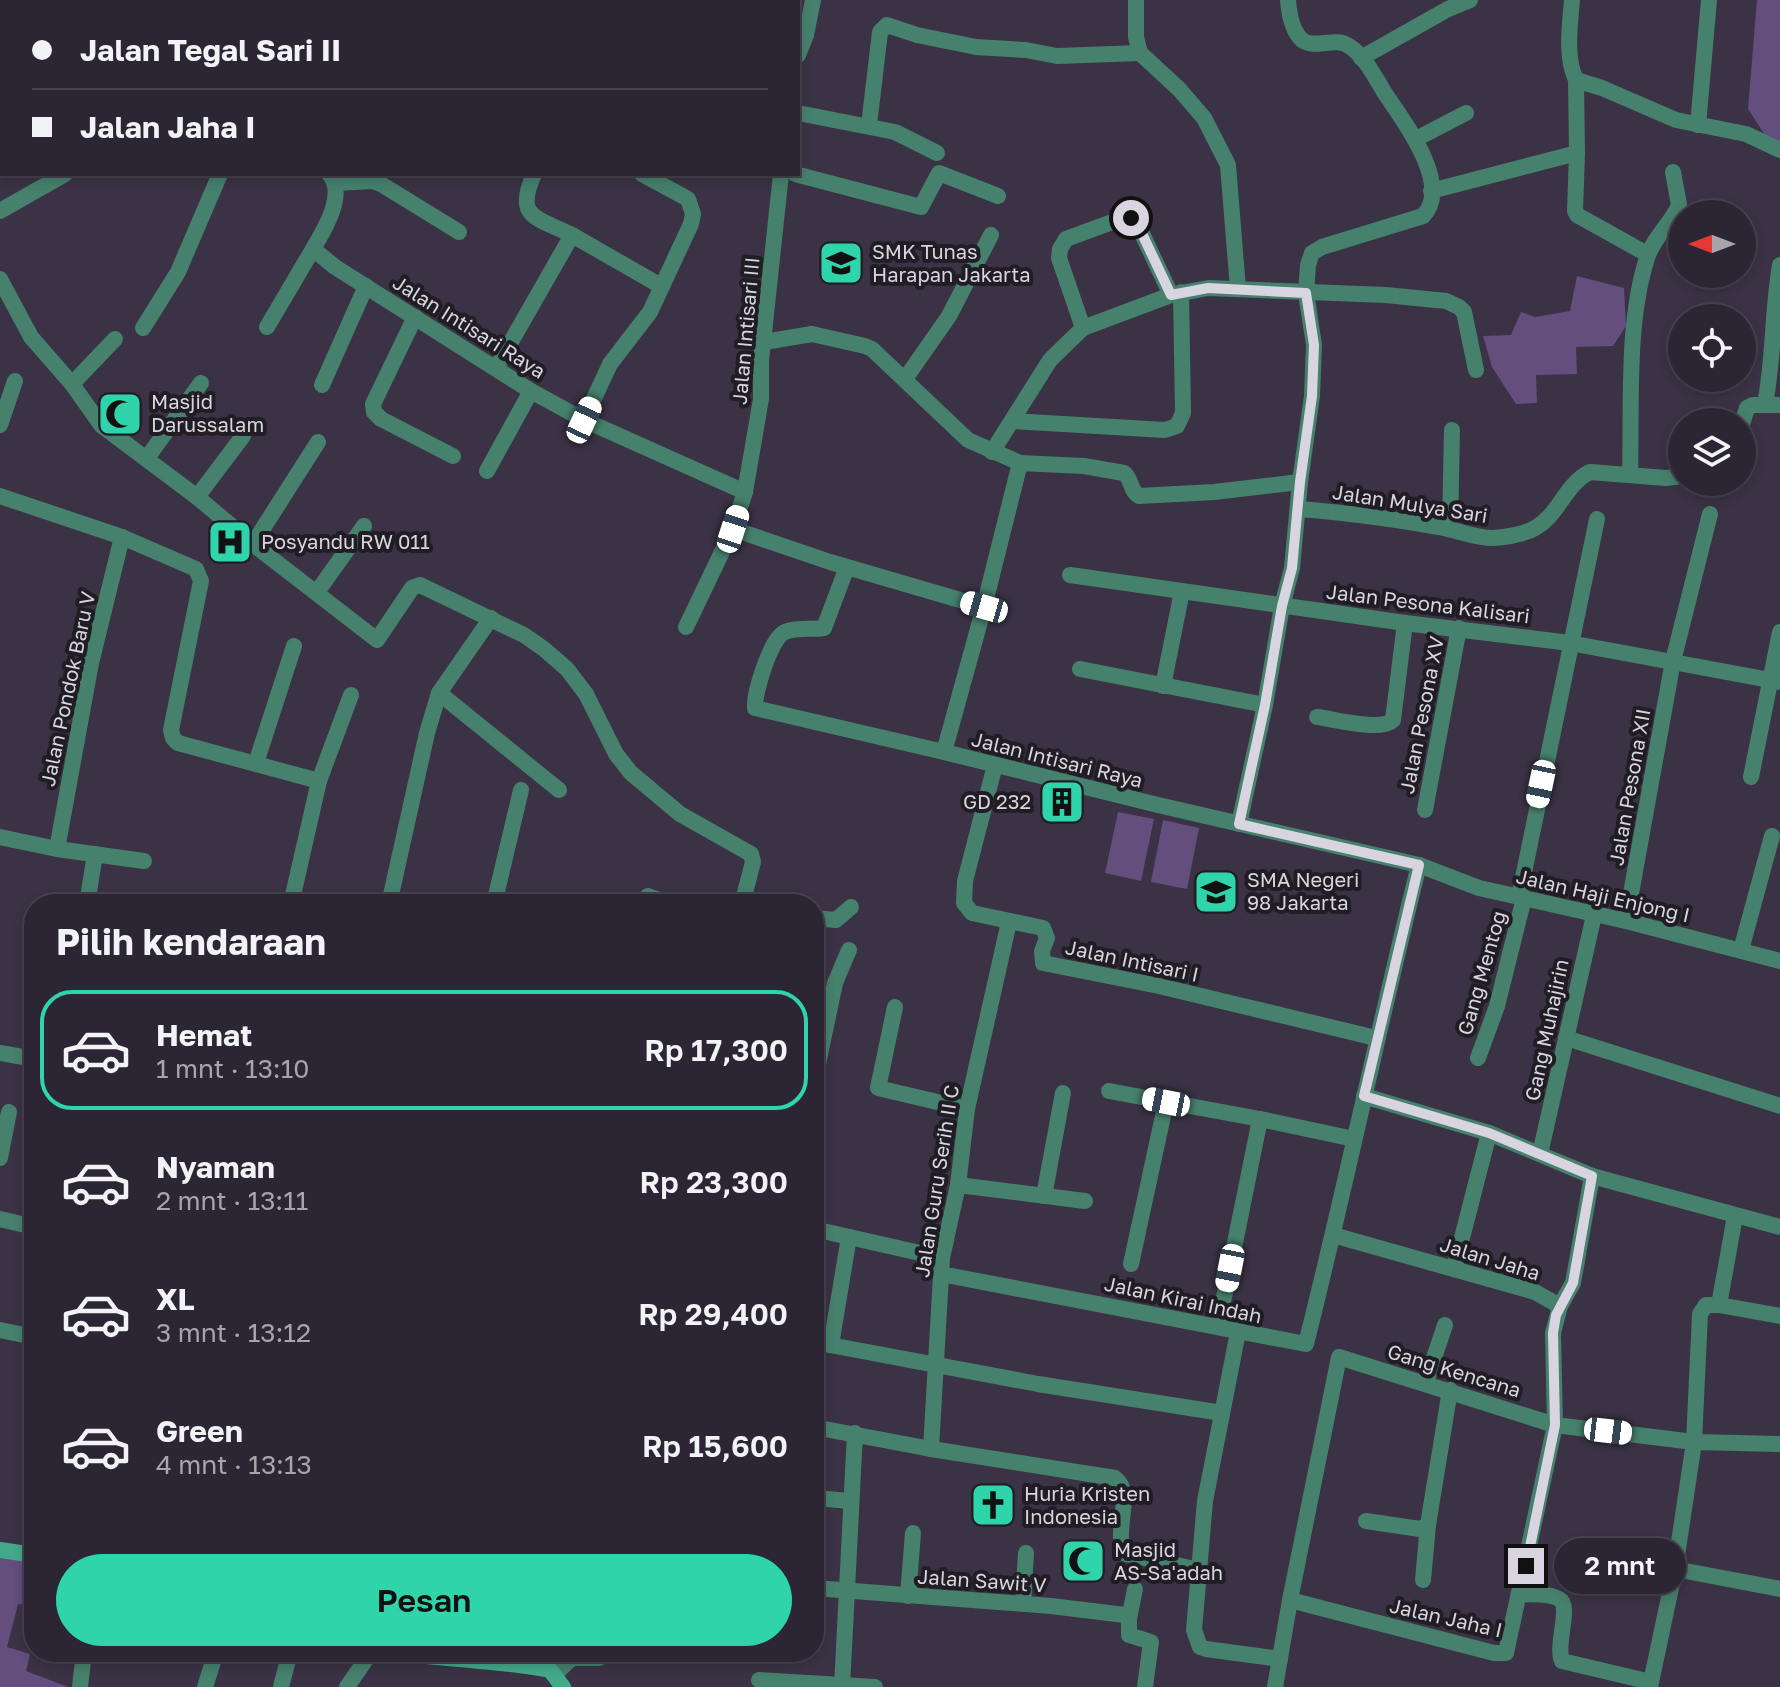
<!DOCTYPE html>
<html lang="id">
<head>
<meta charset="utf-8">
<style>
  body { margin:0; font-family:"Golos Text",sans-serif; background:#383240; color:#f1f3f6; height:100vh; display:flex; flex-direction:column; font-size:30px; white-space:nowrap }
  * { box-sizing:border-box; margin:0 }
  p { font-size:26px; color:#a6a5ac }
  .icon { flex:none; width:44px; height:44px; fill:none; stroke:currentColor; stroke-width:2; stroke-linecap:round; stroke-linejoin:round }
  .map { position:relative; flex:1; overflow:hidden }
  .details { position:absolute; left:24px; top:894px; width:800px; height:768px; display:flex; flex-direction:column; background:#2c2634; border-radius:32px; box-shadow:0 4px 12px #0003,0 0 0 2px #48434f }
  .details>* { flex:none }
  .top-card { position:absolute; left:0px; top:0px; width:800px; height:176px; box-shadow:0 4px 12px #0003,0 0 0 2px #48434f; display:grid; align-content:center; height:176px; padding:0 32px; background:#2c2634 }
  .needle { width:52px; rotate:270deg }
  .buttons { position:absolute; left:1668px; top:200px; display:grid; gap:16px }
  .buttons a { display:grid; place-items:center; width:88px; height:88px; border-radius:50%; background:#2c2634; box-shadow:0 4px 12px #0003,0 0 0 2px #48434f; font-size:40px }
  .end { position:absolute; width:36px; height:36px; margin:-18px; border:10px solid #d9d5e0; background:#111; box-shadow:0 0 0 4px #111 }
  .from { border-radius:50% }
  .bubble { position:absolute; height:56px; border-radius:28px; background:#2c2634; box-shadow:0 4px 12px #0003,0 0 0 2px #48434f; font-size:26px; font-weight:600; line-height:56px; text-align:center }
  .car { position:absolute; width:24px; height:48px; margin:-24px -12px; border-radius:10px; box-shadow:0 0 6px 2px #0007; background:linear-gradient(#fff 24%,#345 0 40%,#fff 0 76%,#345 0 86%,#fff 0) }
  .top-card b { display:flex; align-items:center; gap:28px; height:76px; font-size:30px }
  .top-card b+b { border-top:2px solid #48434f }
  .top-card i { width:20px; height:20px; background:#f1f3f6 }
  ul { padding:0; list-style:none }
  li { display:flex; align-items:center; gap:24px; height:120px; margin:0 16px 12px; padding:0 16px; border:4px solid transparent; border-radius:32px }
  li div { flex:1 }
  li b { display:block; font-size:30px }
  li em { font-style:normal; font-weight:600 }
  li.current { border-color:#2fd4aa }
  li>.icon { width:72px; height:72px; stroke-width:1.5 }
  h2 { padding:0 32px; font-size:36px; line-height:96px }
  .primary-button { display:flex; gap:16px; margin-top:auto; padding:16px 32px }
  .primary-button a { flex:1; height:92px; border-radius:48px; background:#2fd4aa; color:#111; font-size:32px; font-weight:600; line-height:92px; text-align:center }
  .map>svg:first-child { display:block }
  .green { fill:#634e7e }
  .lines { fill:none; stroke-linecap:round; stroke-linejoin:round }
  .stream { stroke:#0a271e; stroke-width:5 }
  .street { stroke:#46816d; stroke-width:16 }
  .secondary { stroke:#43a98b; stroke-width:16 }
  .route { stroke:#d9d5e0; stroke-width:10 }
  .labels { text-anchor:middle; stroke-width:8; stroke-linejoin:round; paint-order:stroke }
  .poi-label { font-size:20px; fill:#d9d5e0; stroke:#201d25; text-anchor:start }
  .street-label { font-size:20px; fill:#d9d5e0; stroke:#201d25 }
</style>
</head>
<body>
<div class="map">
<svg width="1780" height="1687" viewBox="0 0 1780 1687">
  <rect width="100%" height="100%" fill="#3b3345"/>
  <g class="green">
    <path d="M 1757,0 L 1780,0 L 1780,145 L 1766,137 L 1748,109 Z"/>
    <path d="M 1577,276 L 1624,288 L 1626,326 L 1613,346 L 1576,347 L 1577,374 L 1536,375 L 1537,403 L 1516,404 L 1492,367 L 1483,336 L 1511,335 L 1521,312 L 1535,317 L 1570,311 Z"/>
    <path d="M 1118,812 L 1154,819 L 1141,881 L 1105,873 Z"/>
    <path d="M 1163,820 L 1199,828 L 1187,889 L 1151,882 Z"/>
    <path d="M 0,1545 L 34,1551 L 34,1606 L 18,1604 L 7,1647 L 30,1654 L 26,1671 L 68,1687 L 0,1687 Z"/>
  </g>
  <g class="lines">
    <path class="stream" d="M 103,0 L 109,2"/>
    <g class="street">
      <path d="M 407,0 L 408,2"/>
      <path d="M 513,0 L 515,2"/>
      <path d="M 623,0 L 628,2"/>
      <path d="M 1136,0 L 1136,37 L 1140,53 L 1179,89 L 1204,118 L 1228,165 L 1238,289"/>
      <path d="M 298,2 L 300,0"/>
      <path d="M 544,2 L 546,0"/>
      <path d="M 798,55 L 806,35 L 813,0"/>
      <path d="M 1361,58 L 1448,9 L 1470,0"/>
      <path d="M 1576,80 L 1602,88 L 1676,120 L 1746,134 L 1780,150"/>
      <path d="M 798,113 L 895,132 L 937,153"/>
      <path d="M 869,125 L 880,32 L 887,25 L 917,35 L 976,47 L 1026,50 L 1057,56 L 1140,53"/>
      <path d="M 1698,125 L 1709,0"/>
      <path d="M 1416,139 L 1466,113"/>
      <path d="M 1577,153 L 1575,211 L 1577,215 L 1647,254"/>
      <path d="M 329,174 C 347,194 324,230 313,249 L 335,267 L 531,391 L 584,420 L 745,492 L 733,529 L 830,562 L 984,607 L 944,752 L 1158,805 L 1419,865 L 1479,888 L 1626,921 L 1780,961"/>
      <path d="M 795,174 L 921,207 L 939,173 L 998,196"/>
      <path d="M 336,183 L 372,181 L 381,184 L 459,232"/>
      <path d="M 1431,191 L 1577,153 L 1576,80 C 1565,57 1570,24 1572,0"/>
      <path d="M 0,211 L 65,174"/>
      <path d="M 572,235 L 661,286"/>
      <path d="M 0,279 L 31,337 L 72,384 L 101,425 L 197,497 L 253,544 L 377,640 L 412,588 L 420,585 L 524,635 L 544,649 L 567,669 L 586,694 L 616,754 L 631,773 L 680,814 L 751,854 L 753,862 L 742,904"/>
      <path d="M 415,317 L 373,404 L 374,412 L 381,419 L 453,456"/>
      <path d="M 267,327 L 313,249"/>
      <path d="M 143,328 L 178,272 L 220,174"/>
      <path d="M 1083,328 L 1059,258 L 1060,249 L 1066,239 L 1123,218 L 1131,218 L 1137,223 L 1171,295"/>
      <path d="M 764,342 L 812,334 L 865,346 L 872,349 L 968,440 L 1020,463 L 1084,466 L 1124,473 C 1132,479 1130,491 1139,496 L 1214,492 L 1300,482"/>
      <path d="M 496,368 L 572,235 C 537,217 514,219 534,174"/>
      <path d="M 905,379 L 949,316 L 991,235"/>
      <path d="M 72,384 L 115,339"/>
      <path d="M 322,385 L 366,286"/>
      <path d="M 1765,404 C 1774,358 1772,311 1780,265"/>
      <path d="M 584,420 L 610,364 L 650,312 L 691,224 L 693,214 L 688,199 L 642,174"/>
      <path d="M 1013,421 L 1165,430 L 1177,426 L 1183,413 L 1181,292"/>
      <path d="M 1742,424 L 1747,408 L 1753,405 L 1780,405"/>
      <path d="M 0,425 L 15,381"/>
      <path d="M 992,452 L 1050,360 L 1083,328 L 1171,295 L 1208,288 L 1386,295 L 1446,301 L 1459,307 L 1464,312 L 1476,370"/>
      <path d="M 147,458 L 201,383"/>
      <path d="M 487,471 L 531,391"/>
      <path d="M 1630,475 C 1632,406 1626,324 1647,258 C 1653,238 1671,224 1679,205 L 1673,172"/>
      <path d="M 745,492 L 761,399 L 761,361 L 781,174"/>
      <path d="M 0,496 L 122,537 L 196,569 L 201,581 L 171,730 L 173,738 L 178,743 L 319,781"/>
      <path d="M 197,497 L 243,436"/>
      <path d="M 1298,509 C 1345,512 1392,519 1439,527 C 1457,530 1475,538 1493,538 C 1506,537 1523,535 1535,528 C 1559,515 1565,484 1590,472 L 1666,478 L 1682,476"/>
      <path d="M 1450,529 L 1452,430"/>
      <path d="M 253,544 L 318,442"/>
      <path d="M 847,567 L 824,628 C 811,630 796,627 785,632 C 771,637 754,693 755,708 L 944,752"/>
      <path d="M 1070,575 L 1405,623 L 1570,643 L 1780,682"/>
      <path d="M 317,592 L 364,526"/>
      <path d="M 984,607 L 1020,463"/>
      <path d="M 686,627 L 733,529"/>
      <path d="M 1080,669 L 1265,705"/>
      <path d="M 1163,686 L 1182,591"/>
      <path d="M 439,693 L 559,790"/>
      <path d="M 1317,717 C 1335,719 1381,732 1393,720 L 1405,623"/>
      <path d="M 256,763 L 294,646"/>
      <path d="M 995,765 L 965,881 L 964,903 L 972,913 L 1043,928 L 1047,938 L 1042,951 L 1043,963 L 1159,986 L 1376,1038"/>
      <path d="M 1751,777 L 1780,632"/>
      <path d="M 1425,810 L 1459,628"/>
      <path d="M 1239,824 L 1265,705 L 1282,606 L 1292,568 L 1300,482 L 1312,396 L 1314,345 L 1306,293 L 1308,265 L 1312,253 L 1322,247 L 1423,216 C 1453,186 1403,120 1386,95 C 1376,79 1365,56 1349,46 C 1335,36 1315,50 1302,40 C 1292,31 1289,13 1288,0"/>
      <path d="M 0,837 L 57,849 L 91,663 L 122,537"/>
      <path d="M 57,849 L 144,861"/>
      <path d="M 648,896 L 670,904"/>
      <path d="M 1519,897 L 1597,519"/>
      <path d="M 87,904 L 95,854"/>
      <path d="M 291,904 L 319,781 L 351,695"/>
      <path d="M 389,904 L 427,733 L 439,693 L 491,618"/>
      <path d="M 494,904 L 521,790"/>
      <path d="M 814,918 L 836,920 L 851,907"/>
      <path d="M 1626,921 L 1673,661 L 1710,514"/>
      <path d="M 1741,950 L 1772,836"/>
      <path d="M 895,1007 L 878,1088 L 967,1109"/>
      <path d="M 1566,1038 L 1780,1106"/>
      <path d="M 0,1053 L 34,1059"/>
      <path d="M 1478,1058 L 1497,1006 L 1524,898"/>
      <path d="M 814,1083 L 835,983 L 849,950"/>
      <path d="M 1109,1091 L 1260,1119"/>
      <path d="M 1364,1096 L 1489,1133 L 1592,1176"/>
      <path d="M 1540,1154 L 1594,915"/>
      <path d="M 0,1158 L 9,1112"/>
      <path d="M 958,1185 L 1085,1201"/>
      <path d="M 1044,1196 L 1063,1093"/>
      <path d="M 1735,1216 L 1719,1305 L 1706,1305 L 1700,1314 L 1694,1442 L 1780,1444"/>
      <path d="M 0,1219 L 34,1227"/>
      <path d="M 814,1229 L 942,1258"/>
      <path d="M 1333,1235 L 1535,1292 L 1560,1306 L 1553,1333 L 1555,1425 L 1694,1442 L 1675,1569 L 1650,1687"/>
      <path d="M 1131,1264 L 1166,1102"/>
      <path d="M 1454,1269 L 1489,1133"/>
      <path d="M 941,1274 L 1306,1344 C 1346,1185 1379,1025 1419,865"/>
      <path d="M 1719,1305 L 1780,1316"/>
      <path d="M 1560,1306 L 1573,1283 L 1592,1176 L 1780,1227"/>
      <path d="M 1218,1327 L 1260,1119 L 1354,1139"/>
      <path d="M 0,1330 L 34,1337"/>
      <path d="M 1238,1332 L 1205,1501 L 1194,1630 L 1200,1647 L 1206,1649 L 1280,1659"/>
      <path d="M 814,1342 L 1038,1384 L 1222,1413"/>
      <path d="M 831,1345 L 849,1237"/>
      <path d="M 1426,1382 L 1445,1325"/>
      <path d="M 814,1427 L 931,1449 L 1115,1478 C 1136,1494 1111,1532 1126,1554 L 1199,1570"/>
      <path d="M 931,1449 L 942,1258 L 958,1185 L 967,1109 L 1009,922"/>
      <path d="M 814,1498 L 851,1501"/>
      <path d="M 1366,1521 L 1420,1529 L 1428,1525 L 1450,1390"/>
      <path d="M 1675,1569 L 1780,1589"/>
      <path d="M 1423,1580 L 1428,1525"/>
      <path d="M 814,1588 L 1051,1606 L 1125,1615 L 1129,1619 L 1129,1635 L 1151,1642 L 1145,1687"/>
      <path d="M 1520,1594 C 1531,1595 1550,1593 1559,1599 C 1572,1605 1555,1645 1562,1661 L 1651,1682"/>
      <path d="M 908,1596 L 913,1533"/>
      <path d="M 1023,1604 L 1026,1553"/>
      <path d="M 1129,1619 L 1135,1589"/>
      <path d="M 550,1670 L 553,1652"/>
      <path d="M 554,1675 L 572,1658 L 599,1658"/>
      <path d="M 759,1680 L 875,1687"/>
      <path d="M 80,1687 L 84,1652"/>
      <path d="M 205,1687 L 216,1652"/>
      <path d="M 281,1687 L 290,1652"/>
      <path d="M 347,1687 L 371,1652"/>
      <path d="M 842,1687 L 855,1433"/>
      <path d="M 1275,1687 L 1290,1600 L 1339,1357 L 1555,1425 L 1506,1653 L 1494,1653 L 1290,1600"/>
    </g>
    <g class="secondary">
      <path d="M 0,1550 L 34,1555"/>
      <path d="M 396,1652 C 447,1660 500,1660 550,1670 L 563,1687"/>
    </g>
  </g>
  <g class="lines">
    <path class="route" d="M 1131,218 L 1137,223 L 1171,295 L 1208,288 L 1306,293 L 1314,345 L 1312,396 L 1300,482 L 1292,568 L 1282,606 L 1265,705 L 1239,824 L 1419,865 L 1364,1096 L 1489,1133 L 1592,1176 L 1573,1283 L 1556,1315 L 1553,1333 L 1555,1425 L 1526,1566"/>
  </g>
  <defs>
    <g id="school-square" transform="scale(2.3)"><rect x="-9" y="-9" width="18" height="18" rx="4" fill="#2fd4aa" stroke="#201d25"/><path d="M0-5L7-2L0 1L-7-2ZM-4 1L0 2.5L4 1V4Q0 6-4 4Z" fill="#111"/></g>
    <g id="mosque-square" transform="scale(2.3)"><rect x="-9" y="-9" width="18" height="18" rx="4" fill="#2fd4aa" stroke="#201d25"/><path d="M3.5-4.9A6 6 0 1 0 3.5 4.9A5 5 0 1 1 3.5-4.9Z" fill="#111"/></g>
    <g id="hospital-square" transform="scale(2.3)"><rect x="-9" y="-9" width="18" height="18" rx="4" fill="#2fd4aa" stroke="#201d25"/><path d="M-5-5h3v3.5h4V-5h3V5h-3V1.5h-4V5h-3Z" fill="#111"/></g>
    <g id="building-square" transform="scale(2.3)"><rect x="-9" y="-9" width="18" height="18" rx="4" fill="#2fd4aa" stroke="#201d25"/><path d="M-4-6H4V6H1V3H-1V6H-4ZM-2.5-4.3h1.7v1.8h-1.7ZM.8-4.3h1.7v1.8H.8ZM-2.5-1h1.7V.8h-1.7ZM.8-1h1.7V.8H.8Z" fill="#111"/></g>
    <g id="church-square" transform="scale(2.3)"><rect x="-9" y="-9" width="18" height="18" rx="4" fill="#2fd4aa" stroke="#201d25"/><path d="M-1.2-6h2.4v3.5h3.3v2.4h-3.3V6h-2.4V-.1h-3.3v-2.4h3.3Z" fill="#111"/></g>
  </defs>
  <g fill-rule="evenodd">
    <use href="#school-square" x="841" y="263"/>
    <use href="#mosque-square" x="120" y="414"/>
    <use href="#hospital-square" x="230" y="542"/>
    <use href="#building-square" x="1062" y="802"/>
    <use href="#school-square" x="1216" y="892"/>
    <use href="#church-square" x="993" y="1505"/>
    <use href="#mosque-square" x="1083" y="1561"/>
  </g>
  <g class="labels">
    <g class="poi-label">
      <text x="872" y="259">SMK Tunas<tspan x="872" dy="23">Harapan Jakarta</tspan></text>
      <text x="151" y="409">Masjid<tspan x="151" dy="23">Darussalam</tspan></text>
      <text x="261" y="549">Posyandu RW 011</text>
      <text x="1031" y="809" text-anchor="end">GD 232</text>
      <text x="1247" y="887">SMA Negeri<tspan x="1247" dy="23">98 Jakarta</tspan></text>
      <text x="1024" y="1501">Huria Kristen<tspan x="1024" dy="23">Indonesia</tspan></text>
      <text x="1114" y="1557">Masjid<tspan x="1114" dy="23">AS-Sa'adah</tspan></text>
    </g>
    <g class="street-label">
      <text transform="translate(469 327) rotate(32)" y="7">Jalan Intisari Raya</text>
      <text transform="translate(746 331) rotate(-85)" y="7">Jalan Intisari III</text>
      <text transform="translate(1410 504) rotate(9)" y="7">Jalan Mulya Sari</text>
      <text transform="translate(1428 604) rotate(7)" y="7">Jalan Pesona Kalisari</text>
      <text transform="translate(68 689) rotate(-78)" y="7">Jalan Pondok Baru V</text>
      <text transform="translate(1422 715) rotate(-79)" y="7">Jalan Pesona XV</text>
      <text transform="translate(1057 760) rotate(14)" y="7">Jalan Intisari Raya</text>
      <text transform="translate(1630 787) rotate(-80)" y="7">Jalan Pesona XII</text>
      <text transform="translate(1603 896) rotate(13)" y="7">Jalan Haji Enjong I</text>
      <text transform="translate(1132 961) rotate(12)" y="7">Jalan Intisari I</text>
      <text transform="translate(1482 973) rotate(-74)" y="7">Gang Mentog</text>
      <text transform="translate(1547 1030) rotate(-78)" y="7">Gang Muhajirin</text>
      <text transform="translate(937 1181) rotate(-81)" y="7">Jalan Guru Serih II C</text>
      <text transform="translate(1490 1259) rotate(17)" y="7">Jalan Jaha</text>
      <text transform="translate(1183 1300) rotate(12)" y="7">Jalan Kirai Indah</text>
      <text transform="translate(1454 1371) rotate(17)" y="7">Gang Kencana</text>
      <text transform="translate(982 1581) rotate(4)" y="7">Jalan Sawit V</text>
      <text transform="translate(1446 1618) rotate(13)" y="7">Jalan Jaha I</text>
    </g>
  </g>
</svg>
<div class="buttons">
<a><svg class="needle" viewBox="-14 -14 28 28"><path d="M0-13l5 13h-10z" fill="#e53935"/><path d="M0 13l5-13h-10z" fill="#a6a5ac"/></svg></a>
<a><svg class="icon" aria-label="locate" viewBox="0 0 24 24"><circle cx="12" cy="12" r="6"/><path d="M12 2v4M12 18v4M2 12h4M18 12h4"/></svg></a>
<a><svg class="icon" aria-label="layers" viewBox="0 0 24 24"><path d="M12 4l9 5-9 5-9-5zM3 14l9 5 9-5"/></svg></a>
</div>
<i class="end from" style="left:1131px;top:218px"></i>
<i class="end" style="left:1526px;top:1566px"></i>
<div class="bubble" style="left:1554px;top:1538px;width:132px">2 mnt</div>
<i class="car" style="left:584px;top:420px;rotate:25deg"></i>
<i class="car" style="left:733px;top:529px;rotate:18deg"></i>
<i class="car" style="left:984px;top:607px;rotate:286deg"></i>
<i class="car" style="left:1541px;top:784px;rotate:192deg"></i>
<i class="car" style="left:1166px;top:1102px;rotate:281deg"></i>
<i class="car" style="left:1230px;top:1268px;rotate:191deg"></i>
<i class="car" style="left:1608px;top:1431px;rotate:97deg"></i>
<div class="top-card">
<b><i class="from"></i>Jalan Tegal Sari II</b>
<b><i></i>Jalan Jaha I</b>
</div>
<section class="details">
<h2>Pilih kendaraan</h2>
<ul>
<li class="current"><svg class="icon" aria-label="car" viewBox="0 0 24 24"><path d="M5 17H2v-5l4-1 3-4h7l3 4 3 1v5h-3M9 17h6M6 11h13"/><circle cx="7" cy="17" r="2"/><circle cx="17" cy="17" r="2"/></svg><div><b>Hemat</b><p>1 mnt · 13:10</p></div><em>Rp 17,300</em></li>
<li><svg class="icon" aria-label="car" viewBox="0 0 24 24"><path d="M5 17H2v-5l4-1 3-4h7l3 4 3 1v5h-3M9 17h6M6 11h13"/><circle cx="7" cy="17" r="2"/><circle cx="17" cy="17" r="2"/></svg><div><b>Nyaman</b><p>2 mnt · 13:11</p></div><em>Rp 23,300</em></li>
<li><svg class="icon" aria-label="car" viewBox="0 0 24 24"><path d="M5 17H2v-5l4-1 3-4h7l3 4 3 1v5h-3M9 17h6M6 11h13"/><circle cx="7" cy="17" r="2"/><circle cx="17" cy="17" r="2"/></svg><div><b>XL</b><p>3 mnt · 13:12</p></div><em>Rp 29,400</em></li>
<li><svg class="icon" aria-label="car" viewBox="0 0 24 24"><path d="M5 17H2v-5l4-1 3-4h7l3 4 3 1v5h-3M9 17h6M6 11h13"/><circle cx="7" cy="17" r="2"/><circle cx="17" cy="17" r="2"/></svg><div><b>Green</b><p>4 mnt · 13:13</p></div><em>Rp 15,600</em></li>
</ul>
<div class="primary-button"><a>Pesan</a></div>
</section>
</div>
</body>
</html>
